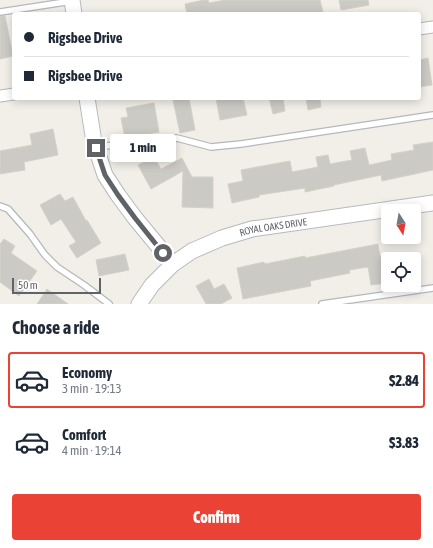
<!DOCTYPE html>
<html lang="en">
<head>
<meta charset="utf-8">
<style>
  body { margin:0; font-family:"Asap Condensed",sans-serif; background:#f6f6f7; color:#1f2937; height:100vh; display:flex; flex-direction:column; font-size:15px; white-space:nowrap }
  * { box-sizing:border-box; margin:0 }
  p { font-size:13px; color:#747a83 }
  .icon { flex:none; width:22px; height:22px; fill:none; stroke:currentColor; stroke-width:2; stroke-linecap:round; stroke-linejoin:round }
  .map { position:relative; height:304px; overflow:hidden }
  .side { display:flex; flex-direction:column; background:#fff; flex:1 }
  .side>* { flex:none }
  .top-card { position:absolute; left:12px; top:12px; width:409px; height:88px; border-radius:4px; box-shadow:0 2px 10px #0003; display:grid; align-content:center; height:88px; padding:0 12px; background:#fff }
  .needle { width:26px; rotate:169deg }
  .controls { position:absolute; left:381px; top:204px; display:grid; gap:8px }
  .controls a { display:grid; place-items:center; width:40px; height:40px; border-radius:4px; background:#fff; box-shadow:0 2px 10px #0003; font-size:20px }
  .scale { position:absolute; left:12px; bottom:10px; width:89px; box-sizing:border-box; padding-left:4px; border:2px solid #5f6368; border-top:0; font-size:11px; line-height:14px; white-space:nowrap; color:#5f6368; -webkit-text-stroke:3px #fff; paint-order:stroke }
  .end { position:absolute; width:18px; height:18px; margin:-9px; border:5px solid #5f6368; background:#fff; box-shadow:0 0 0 2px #fff }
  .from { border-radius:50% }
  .bubble { position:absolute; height:28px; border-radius:4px; background:#fff; box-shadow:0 2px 10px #0003; font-size:13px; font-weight:800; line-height:28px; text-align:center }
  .top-card b { display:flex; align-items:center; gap:14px; height:38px; font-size:15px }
  .top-card b+b { border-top:1px solid #e0e1e3 }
  .top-card i { width:10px; height:10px; background:#1f2937 }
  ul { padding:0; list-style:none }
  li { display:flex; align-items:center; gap:12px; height:56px; margin:0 8px 6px; padding:0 4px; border:2px solid transparent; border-radius:4px }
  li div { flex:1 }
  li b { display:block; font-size:15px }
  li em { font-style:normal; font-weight:800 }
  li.selected { border-color:#ea4335 }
  li>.icon { width:36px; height:36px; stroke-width:1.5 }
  h2 { padding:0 12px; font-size:18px; line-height:48px }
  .primary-button { display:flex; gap:8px; margin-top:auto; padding:8px 12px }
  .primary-button a { flex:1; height:46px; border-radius:4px; background:#ea4335; color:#fff; font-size:16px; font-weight:800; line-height:46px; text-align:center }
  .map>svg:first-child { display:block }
  .building { fill:#cccac5; stroke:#d6d1c6 }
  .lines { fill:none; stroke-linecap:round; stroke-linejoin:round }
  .lane-casing { stroke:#b5b8bc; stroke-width:8 }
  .street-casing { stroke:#b5b8bc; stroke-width:13 }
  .secondary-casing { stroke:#b6babf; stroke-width:17 }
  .lane { stroke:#fff; stroke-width:5.5 }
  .street { stroke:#fff; stroke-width:11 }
  .secondary { stroke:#fff; stroke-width:15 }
  .route { stroke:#5f6368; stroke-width:5 }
  .labels { text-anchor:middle; stroke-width:3.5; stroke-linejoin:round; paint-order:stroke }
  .street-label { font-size:10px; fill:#5f6368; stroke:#fff }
</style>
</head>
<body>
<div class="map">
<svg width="433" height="304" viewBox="0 0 433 304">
  <rect width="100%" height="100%" fill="#f1efe8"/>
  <g class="building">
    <path d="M 204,0 L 208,0 L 209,3 L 225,0 L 320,0 L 323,12 L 314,14 L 297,14 L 297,12 L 285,14 L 187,14 L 185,4 Z"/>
    <path d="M 339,0 L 368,0 L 369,5 L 341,10 Z"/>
    <path d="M 0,16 L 5,16 L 13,56 L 0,59 Z"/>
    <path d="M 428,58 L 432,85 L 419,87 L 419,60 Z"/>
    <path d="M 185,98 L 189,98 L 195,130 L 180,133 L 173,100 Z"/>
    <path d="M 216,98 L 243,98 L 247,115 L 220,120 Z"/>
    <path d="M 269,98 L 283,98 L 285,111 L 273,114 Z"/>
    <path d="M 306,98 L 320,98 L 321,107 L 308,110 Z"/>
    <path d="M 154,103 L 159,132 L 125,138 L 121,118 L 128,117 L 126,108 Z"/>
    <path d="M 53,129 L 58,155 L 24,162 L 25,170 L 0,174 L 0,151 L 32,145 L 30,134 Z"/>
    <path d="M 433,142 L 433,170 L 382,181 L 381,175 L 334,185 L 334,186 L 305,192 L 305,188 L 259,195 L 259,197 L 232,203 L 228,184 L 243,181 L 241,170 L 290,161 L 292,172 L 318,167 L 316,157 L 328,155 L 330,164 L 352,160 L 350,151 L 365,148 L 369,165 L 392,160 L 391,154 L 414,150 L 413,145 Z"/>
    <path d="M 154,157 L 161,169 L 182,158 L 192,177 L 213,177 L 213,208 L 182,207 L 183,171 L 151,189 L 138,165 Z"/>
    <path d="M 60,194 L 65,201 L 73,197 L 86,221 L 87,220 L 101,243 L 77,258 L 69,246 L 76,242 L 61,219 L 51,225 L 40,205 Z"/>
    <path d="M 4,239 L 15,246 L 11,253 L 37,271 L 19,296 L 0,282 L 0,244 Z"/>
    <path d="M 378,244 L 380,256 L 382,256 L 386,283 L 371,285 L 368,267 L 349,270 L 350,273 L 310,281 L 311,286 L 243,299 L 237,268 L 264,262 L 265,264 L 305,256 L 305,258 Z"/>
    <path d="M 125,254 L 129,270 L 99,276 L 96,260 Z"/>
    <path d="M 209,279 L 214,289 L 224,284 L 232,298 L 221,304 L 206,304 L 196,286 Z"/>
    <path d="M 47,289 L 68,304 L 37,304 Z"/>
  </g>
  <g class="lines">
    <g class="lane-casing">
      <g id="lane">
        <path d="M 0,12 L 72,1"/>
        <path d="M 97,147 L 158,140 L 177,138 L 211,147 L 241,144 L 433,115"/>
        <path d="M 0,206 L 8,209 L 30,234 L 45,255 L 57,267 L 84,285 L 109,304"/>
        <path d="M 322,304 L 433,288"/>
      </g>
    </g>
    <g class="street-casing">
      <g id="street">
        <path d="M 419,29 L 433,27"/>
        <path d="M 0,96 L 14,94"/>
      </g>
    </g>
    <g class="secondary-casing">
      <g id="secondary">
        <path d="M 72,0 L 74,14"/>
        <path d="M 87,98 L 94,142 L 105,175 L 118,195 L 135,218 L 173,264"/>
        <path id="s1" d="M 139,304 L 152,285 L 173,264 L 192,251 L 222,238 L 252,229 L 433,203"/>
      </g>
    </g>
    <use href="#lane" class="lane"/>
    <use href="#street" class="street"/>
    <use href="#secondary" class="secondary"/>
  </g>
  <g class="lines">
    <path class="route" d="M 96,148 L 105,175 L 118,195 L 135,218 L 163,253"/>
  </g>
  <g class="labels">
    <g class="street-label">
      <text dy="4" stroke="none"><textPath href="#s1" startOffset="161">ROYAL OAKS DRIVE</textPath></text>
    </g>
  </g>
</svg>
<div class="controls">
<a><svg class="needle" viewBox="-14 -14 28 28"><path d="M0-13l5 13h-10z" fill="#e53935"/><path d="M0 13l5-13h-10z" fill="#747a83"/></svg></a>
<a><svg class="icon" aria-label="locate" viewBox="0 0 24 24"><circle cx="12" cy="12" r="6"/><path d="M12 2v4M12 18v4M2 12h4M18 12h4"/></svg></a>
</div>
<div class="scale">50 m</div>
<i class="end from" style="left:163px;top:253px"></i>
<i class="end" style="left:96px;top:148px"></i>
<div class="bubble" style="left:110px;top:134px;width:66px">1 min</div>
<div class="top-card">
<b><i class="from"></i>Rigsbee Drive</b>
<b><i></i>Rigsbee Drive</b>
</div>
</div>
<section class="side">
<h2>Choose a ride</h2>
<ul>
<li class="selected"><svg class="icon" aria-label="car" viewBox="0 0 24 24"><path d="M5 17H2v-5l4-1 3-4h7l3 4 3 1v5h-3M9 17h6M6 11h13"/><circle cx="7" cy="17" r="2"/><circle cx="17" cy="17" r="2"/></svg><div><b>Economy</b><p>3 min · 19:13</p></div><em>$2.84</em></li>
<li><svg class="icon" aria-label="car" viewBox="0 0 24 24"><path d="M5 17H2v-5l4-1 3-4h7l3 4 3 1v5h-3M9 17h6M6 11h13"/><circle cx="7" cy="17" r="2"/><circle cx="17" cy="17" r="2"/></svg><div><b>Comfort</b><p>4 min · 19:14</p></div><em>$3.83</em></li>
</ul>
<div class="primary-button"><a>Confirm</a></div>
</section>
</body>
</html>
